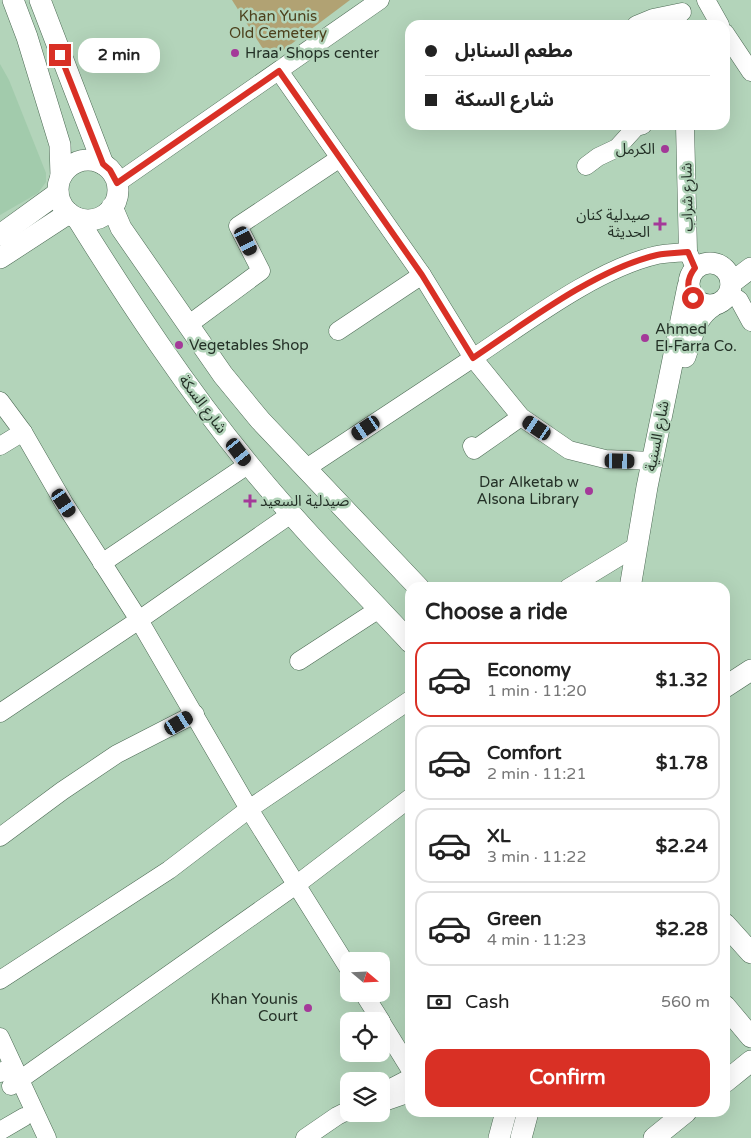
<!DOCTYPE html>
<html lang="en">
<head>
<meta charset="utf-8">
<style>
  body { margin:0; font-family:"Varela Round","Noto Sans Arabic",sans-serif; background:#f2f2f2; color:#222; height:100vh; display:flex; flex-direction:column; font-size:19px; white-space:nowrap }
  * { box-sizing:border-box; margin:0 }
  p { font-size:16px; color:#767676 }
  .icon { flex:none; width:28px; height:28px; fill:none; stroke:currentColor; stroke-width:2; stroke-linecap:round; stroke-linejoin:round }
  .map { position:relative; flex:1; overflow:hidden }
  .side { position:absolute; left:405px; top:582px; width:325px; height:535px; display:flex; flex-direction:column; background:#fff; border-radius:15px; box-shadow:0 5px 20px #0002 }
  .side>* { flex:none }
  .hud { position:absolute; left:405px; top:20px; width:325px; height:110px; border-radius:15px; box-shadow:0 5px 20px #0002; display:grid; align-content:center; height:110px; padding:0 20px; background:#fff }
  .needle { width:32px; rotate:109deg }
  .buttons { position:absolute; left:340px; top:952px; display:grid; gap:10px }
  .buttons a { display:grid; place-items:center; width:50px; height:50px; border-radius:10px; background:#fff; box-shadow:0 5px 20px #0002; font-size:25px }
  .end { position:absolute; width:22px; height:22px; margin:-11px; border:6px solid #d93025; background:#fff; box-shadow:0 0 0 2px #fff }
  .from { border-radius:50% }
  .bubble { position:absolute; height:35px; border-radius:15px; background:#fff; box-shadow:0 5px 20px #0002; font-size:16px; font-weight:700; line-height:35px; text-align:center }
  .car { position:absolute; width:15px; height:30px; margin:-15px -8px; border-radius:6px; box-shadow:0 0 4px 1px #0007; background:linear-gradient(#222 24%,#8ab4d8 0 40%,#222 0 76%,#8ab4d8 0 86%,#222 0) }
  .hud b { display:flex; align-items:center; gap:18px; height:48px; font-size:19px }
  .hud b+b { border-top:1px solid #e0e0e0 }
  .hud i { width:12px; height:12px; background:#222 }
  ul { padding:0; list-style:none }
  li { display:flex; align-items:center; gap:15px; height:75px; margin:0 10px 8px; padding:0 10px; border:2px solid #e0e0e0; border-radius:15px }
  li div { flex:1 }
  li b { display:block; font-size:19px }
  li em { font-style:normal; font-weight:700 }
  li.on { border-color:#d93025 }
  li>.icon { width:45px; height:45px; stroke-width:1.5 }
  h2 { padding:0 20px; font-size:22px; line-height:60px }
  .pay { display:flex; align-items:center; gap:12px; height:55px; padding:0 20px; font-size:19px }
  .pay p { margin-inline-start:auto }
  .action { display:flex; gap:10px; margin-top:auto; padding:10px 20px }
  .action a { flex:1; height:58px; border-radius:15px; background:#d93025; color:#fff; font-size:20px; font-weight:700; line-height:58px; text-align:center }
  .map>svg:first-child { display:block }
  .built { fill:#a2cbac }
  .green { fill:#b1a273 }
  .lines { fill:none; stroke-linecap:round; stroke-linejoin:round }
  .minor-casing { stroke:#4c6a54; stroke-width:19 }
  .major-casing { stroke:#4c6a54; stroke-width:22 }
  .minor { stroke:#fff; stroke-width:18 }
  .major { stroke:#fff; stroke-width:21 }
  .route { stroke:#d93025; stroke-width:6 }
  .poi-dot { fill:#a43999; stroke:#b3d4ba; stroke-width:2 }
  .labels { text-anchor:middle; stroke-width:5; stroke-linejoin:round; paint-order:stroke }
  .park-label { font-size:15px; fill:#4c411d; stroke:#b3d4ba }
  .poi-label { font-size:15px; fill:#243127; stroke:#b3d4ba; text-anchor:start }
  .street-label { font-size:15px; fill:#243127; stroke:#b3d4ba }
</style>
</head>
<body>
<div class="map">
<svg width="751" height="1138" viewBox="0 0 751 1138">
  <rect width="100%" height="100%" fill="#b3d4ba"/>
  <path class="built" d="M 0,64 L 9,80 L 46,173 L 46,182 L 38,193 L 0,215 Z"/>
  <path class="green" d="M 232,0 L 350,0 L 270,60 Z"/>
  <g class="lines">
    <g class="minor-casing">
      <g id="minor">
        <path d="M 706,0 L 720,25"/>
        <path d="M 636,25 L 653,18 L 682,12"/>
        <path d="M 725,33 L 751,72"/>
        <path d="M 279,71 L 422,275 L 473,358 L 305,469"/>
        <path d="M 685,125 L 688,252 L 695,268"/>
        <path d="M 586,166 L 598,157 L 617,148 L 636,127 L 643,125"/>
        <path d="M 117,183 L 380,0"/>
        <path d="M 729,293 L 739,300 L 751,322"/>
        <path d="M 188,325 L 261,271 L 238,226 L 340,158"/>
        <path d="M 338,331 L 422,275"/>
        <path d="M 0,401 L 23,432 L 64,503 L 139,620 L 249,809 L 349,969"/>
        <path d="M 0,446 L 23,432"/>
        <path d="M 472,446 L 474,450 L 521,417"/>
        <path d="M 652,461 L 605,459 L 569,450 L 521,417 L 473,358 C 526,323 596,269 657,255 C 667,253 678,253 688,252"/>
        <path d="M 102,563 L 249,464"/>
        <path d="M 568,588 L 637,546"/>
        <path d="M 299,661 L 379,609"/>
        <path d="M 0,713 L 139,620 L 291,514"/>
        <path d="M 0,837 L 62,791 L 117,754 L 195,714"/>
        <path d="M 0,980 L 169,870 L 249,809 L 410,700"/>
        <path d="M 364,994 L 381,1021"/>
        <path d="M 381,1022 L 410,1069"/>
        <path d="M 0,1037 L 47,1138"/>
        <path d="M 0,1073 L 5,1070"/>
        <path d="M 11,1086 L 296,885 L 410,798"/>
        <path d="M 381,1093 L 410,1078"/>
        <path d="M 381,1103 L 410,1093"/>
        <path d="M 0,1131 L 24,1117"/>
        <path d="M 305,1138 L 337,1116 L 349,1110"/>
      </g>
    </g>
    <g class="major-casing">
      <g id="major">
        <path d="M 13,0 L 27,37 L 60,145 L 61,176"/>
        <path d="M 40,0 L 103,164"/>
        <circle cx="88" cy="190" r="30"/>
        <path d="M 112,207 L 121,228 L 223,375 L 260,420 L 419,588"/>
        <path d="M 77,218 C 130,303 186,388 250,466 C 300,527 356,584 410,642"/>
        <path d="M 0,235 L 58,193"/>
        <path d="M 0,258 L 69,213"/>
        <circle cx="710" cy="284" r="21"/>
        <path d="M 731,283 L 751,268"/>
        <path d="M 685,357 C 692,338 695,317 713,306"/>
        <path d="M 630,588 L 647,487 L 688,286"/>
        <path d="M 725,687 L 751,670"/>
        <path d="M 725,924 L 751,953"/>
        <path d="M 725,1006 L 751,1037"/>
        <path d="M 725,1082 L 751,1061"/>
        <path d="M 499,1138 L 506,1112"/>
        <path d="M 521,1138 L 528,1112"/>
        <path d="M 654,1138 L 686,1112"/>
      </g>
    </g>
    <use href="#minor" class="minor"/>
    <use href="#major" class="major"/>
  </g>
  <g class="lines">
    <path class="route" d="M 60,55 L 103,164 L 110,170 L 117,183 L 279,71 L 422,275 L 473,358 C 525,323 596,269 657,255 C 667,253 678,253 688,252 L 695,268 C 687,278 686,288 693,298"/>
  </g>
  <g class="poi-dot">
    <circle cx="235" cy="53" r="5"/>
    <circle cx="665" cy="149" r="5"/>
    <path d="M657.5 216.5h5v5h5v5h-5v5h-5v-5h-5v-5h5z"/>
    <circle cx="645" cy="338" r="5"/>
    <circle cx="179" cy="345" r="5"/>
    <circle cx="589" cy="491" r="5"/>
    <path d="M247.5 493.5h5v5h5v5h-5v5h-5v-5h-5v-5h5z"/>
    <circle cx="308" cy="1008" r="5"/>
  </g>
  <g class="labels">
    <g class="park-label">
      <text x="278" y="21">Khan Yunis<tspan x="278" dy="17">Old Cemetery</tspan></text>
    </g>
    <g class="poi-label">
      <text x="245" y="58">Hraa' Shops center</text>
      <text x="655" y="154" text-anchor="end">الكرمل</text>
      <text x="650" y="220" text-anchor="end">صيدلية كنان<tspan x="650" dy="17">الحديثة</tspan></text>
      <text x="655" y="334">Ahmed<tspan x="655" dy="17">El-Farra Co.</tspan></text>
      <text x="189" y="350">Vegetables Shop</text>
      <text x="579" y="487" text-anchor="end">Dar Alketab w<tspan x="579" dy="17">Alsona Library</tspan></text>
      <text x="260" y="506">صيدلية السعيد</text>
      <text x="298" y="1004" text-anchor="end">Khan Younis<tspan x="298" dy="17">Court</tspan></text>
    </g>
    <g class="street-label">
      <text transform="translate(687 197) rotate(-91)" y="5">شارع شراب</text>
      <text transform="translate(203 404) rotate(53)" y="5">شارع السكة</text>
      <text transform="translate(657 436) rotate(-79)" y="5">شارع السنية</text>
    </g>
  </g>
</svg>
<div class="buttons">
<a><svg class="needle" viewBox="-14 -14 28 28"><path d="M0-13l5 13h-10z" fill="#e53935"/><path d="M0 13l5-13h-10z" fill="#767676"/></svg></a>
<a><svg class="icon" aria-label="locate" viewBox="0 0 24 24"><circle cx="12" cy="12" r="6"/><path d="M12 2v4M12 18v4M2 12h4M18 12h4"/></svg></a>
<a><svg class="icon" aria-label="layers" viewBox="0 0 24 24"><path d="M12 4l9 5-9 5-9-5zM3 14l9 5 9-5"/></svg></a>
</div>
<i class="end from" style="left:693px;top:298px"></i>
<i class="end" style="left:60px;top:55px"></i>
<div class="bubble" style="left:78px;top:38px;width:82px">2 min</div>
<i class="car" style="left:246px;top:241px;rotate:153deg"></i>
<i class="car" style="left:366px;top:428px;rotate:236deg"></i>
<i class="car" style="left:537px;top:428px;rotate:304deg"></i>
<i class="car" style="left:239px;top:452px;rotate:143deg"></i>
<i class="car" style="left:620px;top:461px;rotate:91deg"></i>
<i class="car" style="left:64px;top:503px;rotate:147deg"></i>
<i class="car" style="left:179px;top:723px;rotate:59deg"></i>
<div class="hud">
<b><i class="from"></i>مطعم السنابل</b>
<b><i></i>شارع السكة</b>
</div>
<section class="side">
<h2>Choose a ride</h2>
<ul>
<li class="on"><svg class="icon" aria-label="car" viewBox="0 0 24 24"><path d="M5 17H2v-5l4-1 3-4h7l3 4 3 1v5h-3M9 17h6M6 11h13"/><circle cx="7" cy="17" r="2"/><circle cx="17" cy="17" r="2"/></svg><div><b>Economy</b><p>1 min · 11:20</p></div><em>$1.32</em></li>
<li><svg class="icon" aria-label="car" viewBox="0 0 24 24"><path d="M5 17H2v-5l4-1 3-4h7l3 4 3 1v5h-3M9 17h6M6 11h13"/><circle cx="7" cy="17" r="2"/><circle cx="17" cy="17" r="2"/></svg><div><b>Comfort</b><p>2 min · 11:21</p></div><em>$1.78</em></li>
<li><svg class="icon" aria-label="car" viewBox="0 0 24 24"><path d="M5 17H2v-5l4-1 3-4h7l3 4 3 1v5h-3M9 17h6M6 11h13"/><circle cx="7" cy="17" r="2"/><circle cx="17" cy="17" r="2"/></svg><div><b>XL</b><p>3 min · 11:22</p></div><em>$2.24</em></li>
<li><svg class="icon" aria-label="car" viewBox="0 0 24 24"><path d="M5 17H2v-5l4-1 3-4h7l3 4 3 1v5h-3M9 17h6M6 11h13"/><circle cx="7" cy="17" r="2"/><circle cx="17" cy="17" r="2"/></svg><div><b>Green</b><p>4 min · 11:23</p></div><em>$2.28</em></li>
</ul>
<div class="pay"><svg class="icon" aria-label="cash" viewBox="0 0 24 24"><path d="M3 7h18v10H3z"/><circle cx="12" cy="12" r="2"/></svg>Cash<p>560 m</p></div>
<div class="action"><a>Confirm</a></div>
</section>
</div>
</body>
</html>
